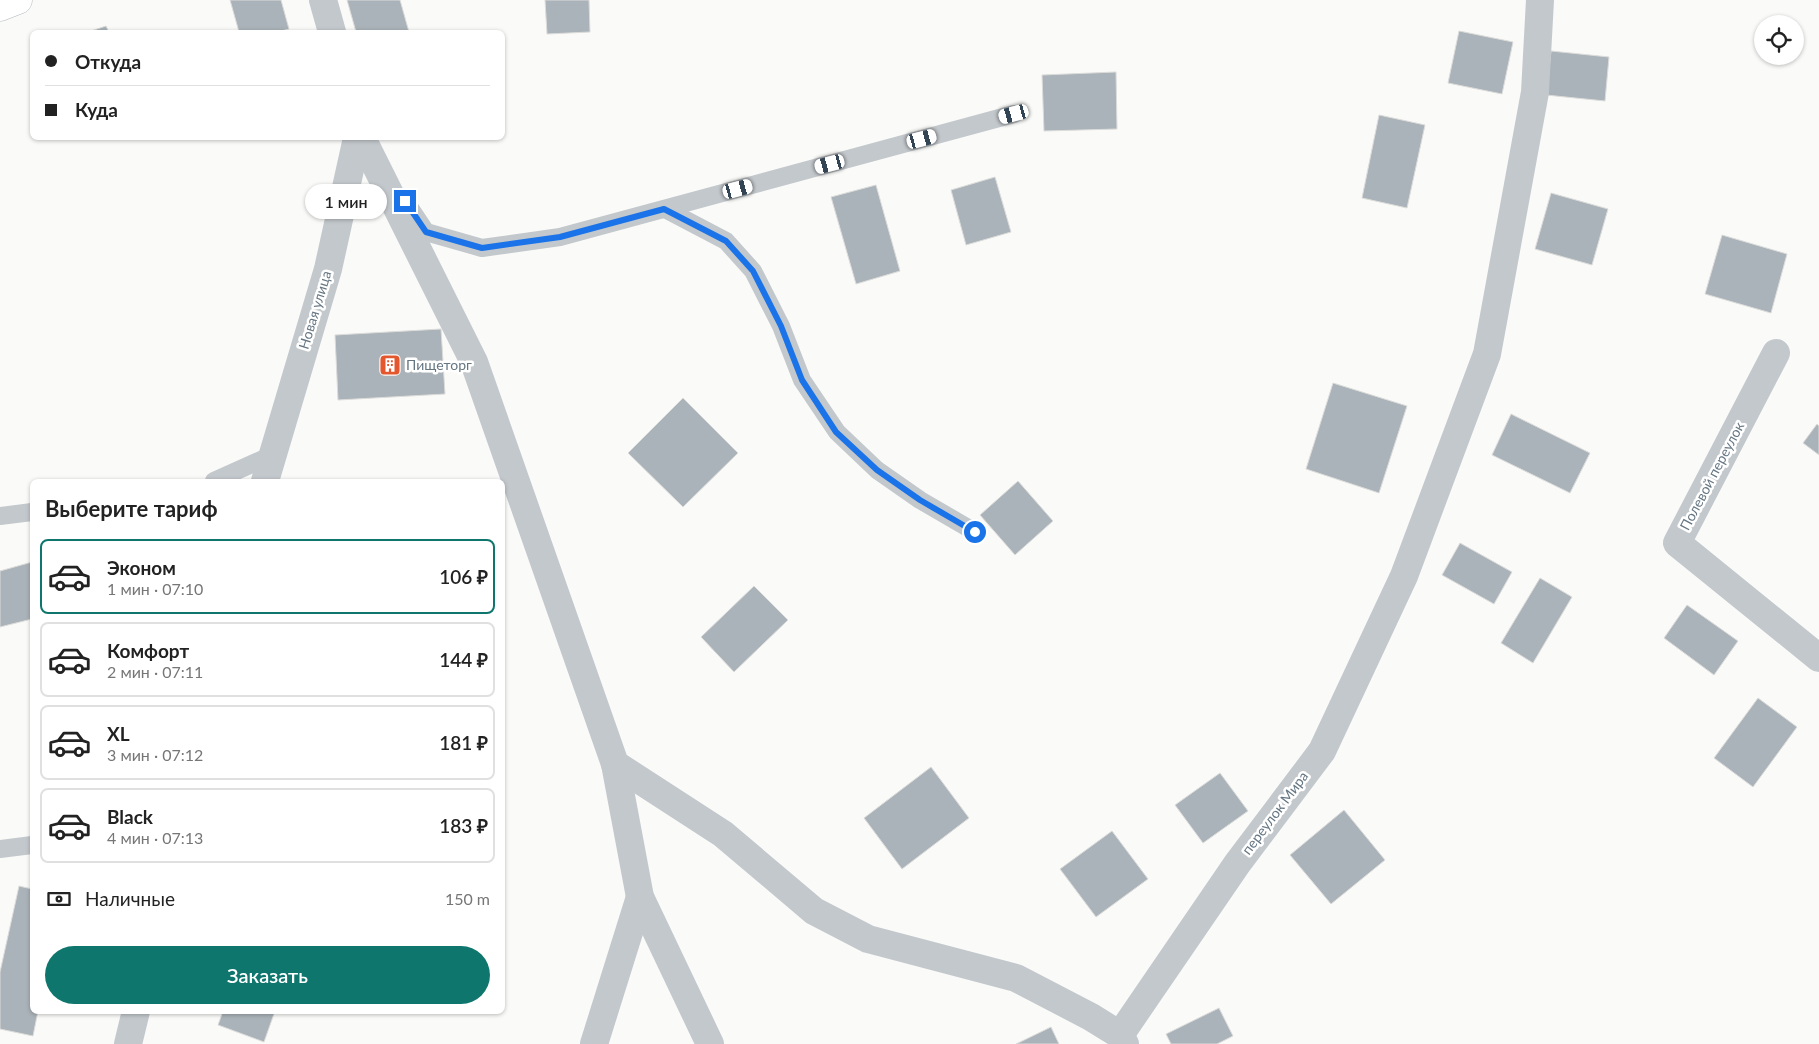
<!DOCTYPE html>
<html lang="ru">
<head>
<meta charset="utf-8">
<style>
  body { margin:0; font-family:Lato,sans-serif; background:#f6f6f6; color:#222; height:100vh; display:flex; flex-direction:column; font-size:19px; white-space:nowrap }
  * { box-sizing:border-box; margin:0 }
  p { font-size:16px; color:#767676 }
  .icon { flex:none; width:28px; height:28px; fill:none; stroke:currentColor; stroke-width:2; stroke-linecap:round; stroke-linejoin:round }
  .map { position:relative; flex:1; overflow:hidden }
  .panel { position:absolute; left:30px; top:479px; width:475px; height:535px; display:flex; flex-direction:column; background:#fff; border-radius:8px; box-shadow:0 1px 4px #0004 }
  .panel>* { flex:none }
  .top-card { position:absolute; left:30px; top:30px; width:475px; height:110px; border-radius:8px; box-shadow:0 1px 4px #0004; display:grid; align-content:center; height:110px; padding:0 15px; background:#fff }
  .buttons { position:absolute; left:1754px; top:15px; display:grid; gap:10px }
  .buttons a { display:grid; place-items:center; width:50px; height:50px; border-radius:50%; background:#fff; box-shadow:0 1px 4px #0004; font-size:25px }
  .end { position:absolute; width:22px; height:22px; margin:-11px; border:6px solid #1a73e8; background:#fff; box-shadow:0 0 0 2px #fff }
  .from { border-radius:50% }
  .bubble { position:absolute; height:35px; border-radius:18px; background:#fff; box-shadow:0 1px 4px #0004; font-size:16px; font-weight:600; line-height:35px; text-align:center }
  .car { position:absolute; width:15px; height:30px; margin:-15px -8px; border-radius:6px; box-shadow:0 0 4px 1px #0007; background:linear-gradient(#fff 24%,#345 0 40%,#fff 0 76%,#345 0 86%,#fff 0) }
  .top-card b { display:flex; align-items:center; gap:18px; height:48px; font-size:19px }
  .top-card b+b { border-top:1px solid #e0e0e0 }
  .top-card i { width:12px; height:12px; background:#222 }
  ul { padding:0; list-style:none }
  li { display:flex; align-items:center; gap:15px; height:75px; margin:0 10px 8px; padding:0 5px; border:2px solid #e0e0e0; border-radius:8px }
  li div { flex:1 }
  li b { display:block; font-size:19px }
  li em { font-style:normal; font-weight:600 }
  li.on { border-color:#0f766e }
  li>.icon { width:45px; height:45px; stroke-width:1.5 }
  h2 { padding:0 15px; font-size:22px; line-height:60px }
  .pay { display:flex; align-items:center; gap:12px; height:55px; padding:0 15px; font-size:19px }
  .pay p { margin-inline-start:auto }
  .cta { display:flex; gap:10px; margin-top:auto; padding:10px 15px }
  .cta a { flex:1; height:58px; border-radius:30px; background:#0f766e; color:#fff; font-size:20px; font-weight:600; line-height:58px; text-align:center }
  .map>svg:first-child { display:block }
  .building { fill:#aab3b9; stroke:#dcdcda }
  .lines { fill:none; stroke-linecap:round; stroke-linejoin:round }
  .secondary-casing { stroke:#b3babf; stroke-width:29 }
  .lane { stroke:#c3c8cc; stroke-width:18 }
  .street { stroke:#c3c8cc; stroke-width:28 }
  .secondary { stroke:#fff; stroke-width:28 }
  .route { stroke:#1a73e8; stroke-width:6 }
  .labels { text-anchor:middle; stroke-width:5; stroke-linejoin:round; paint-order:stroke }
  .street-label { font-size:14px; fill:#657683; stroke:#fff }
  .poi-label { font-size:14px; fill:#657683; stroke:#fff; text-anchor:start }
</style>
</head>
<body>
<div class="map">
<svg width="1819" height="1044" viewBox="0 0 1819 1044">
  <rect width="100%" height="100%" fill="#fafaf8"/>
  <g class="building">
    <path d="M 230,0 L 281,0 L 289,29 L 277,32 L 239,32 Z"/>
    <path d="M 347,0 L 400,0 L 409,32 L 356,32 Z"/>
    <path d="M 545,0 L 589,0 L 590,32 L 547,34 Z"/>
    <path d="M 106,26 L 109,32 L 88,32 Z"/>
    <path d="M 1459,31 L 1513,42 L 1502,94 L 1448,83 Z"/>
    <path d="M 1551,51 L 1609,57 L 1605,101 L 1546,95 Z"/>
    <path d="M 1116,72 L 1117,129 L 1044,131 L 1042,75 Z"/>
    <path d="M 1379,115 L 1425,125 L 1407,208 L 1362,198 Z"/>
    <path d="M 995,177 L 1011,232 L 966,245 L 951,190 Z"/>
    <path d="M 876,185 L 900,271 L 856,284 L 831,197 Z"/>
    <path d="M 1551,193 L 1608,209 L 1592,265 L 1535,249 Z"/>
    <path d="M 1722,235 L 1787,254 L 1771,313 L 1705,294 Z"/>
    <path d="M 441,329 L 445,394 L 338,400 L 335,335 Z"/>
    <path d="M 1333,383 L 1407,406 L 1379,493 L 1306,469 Z"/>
    <path d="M 683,398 L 738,453 L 683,507 L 628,453 Z"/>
    <path d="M 1511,414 L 1590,453 L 1570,493 L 1492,455 Z"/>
    <path d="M 1817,424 L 1819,426 L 1819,455 L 1803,443 Z"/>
    <path d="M 1018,481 L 1053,521 L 1015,555 L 980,515 Z"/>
    <path d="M 1460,543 L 1512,572 L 1494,604 L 1442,575 Z"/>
    <path d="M 32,562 L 32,619 L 0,627 L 0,571 Z"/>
    <path d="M 1540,578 L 1572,597 L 1533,663 L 1501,643 Z"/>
    <path d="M 754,586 L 788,620 L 734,672 L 701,637 Z"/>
    <path d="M 1687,605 L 1738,641 L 1714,675 L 1664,638 Z"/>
    <path d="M 1758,698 L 1797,727 L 1753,787 L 1714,758 Z"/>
    <path d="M 931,767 L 969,818 L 902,869 L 864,818 Z"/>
    <path d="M 1220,773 L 1248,811 L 1203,843 L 1175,805 Z"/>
    <path d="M 1344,810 L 1385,860 L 1331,904 L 1290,855 Z"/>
    <path d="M 1112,831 L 1148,879 L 1096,917 L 1060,869 Z"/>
    <path d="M 19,886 L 32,889 L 32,1011 L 38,1011 L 33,1036 L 0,1029 L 0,972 Z"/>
    <path d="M 1219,1008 L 1233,1036 L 1217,1044 L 1171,1044 L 1166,1034 Z"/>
    <path d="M 223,1011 L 275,1011 L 264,1042 L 218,1025 Z"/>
    <path d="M 1051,1027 L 1059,1044 L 1016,1044 Z"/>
  </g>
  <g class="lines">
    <g class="secondary-casing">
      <path id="secondary" d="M 0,7 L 18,0"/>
    </g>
    <g class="lane">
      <path d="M 406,202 L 426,232 L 482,248 L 560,237 L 1014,114"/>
      <path d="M 665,209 L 726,241 L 753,271 L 781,326 L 802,380 L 837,432 L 877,470 L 920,500 L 975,532"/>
      <path d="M 214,481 L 272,455"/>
      <path d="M 0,516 L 32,512"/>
      <path d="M 0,849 L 32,845"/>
    </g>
    <g class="street">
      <path d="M 323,0 L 332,32"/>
      <path d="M 362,138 L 474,362 L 615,764 L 723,834 L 814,911 L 868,939 L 1016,978 L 1091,1017 L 1120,1035 L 1125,1044"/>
      <path d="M 1776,353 L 1677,543 L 1819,658"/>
      <path d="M 265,481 L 328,269 L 357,138"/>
      <path d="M 615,764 L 640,897 L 710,1044"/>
      <path d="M 1120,1035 L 1237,864 L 1322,751 L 1404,576 L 1487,354 L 1535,92 L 1540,0"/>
      <path d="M 128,1044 L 136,1011"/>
      <path d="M 594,1044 L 640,897"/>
    </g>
    <use href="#secondary" class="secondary"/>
  </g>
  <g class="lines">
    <path class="route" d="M 405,201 L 426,232 L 482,248 L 560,237 L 664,209 L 726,241 L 753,271 L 781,326 L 802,380 L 836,432 L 877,470 L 920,500 L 975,532"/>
  </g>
  <defs>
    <g id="building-square" transform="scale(1.125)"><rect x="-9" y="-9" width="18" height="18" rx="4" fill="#e4572e" stroke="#fff"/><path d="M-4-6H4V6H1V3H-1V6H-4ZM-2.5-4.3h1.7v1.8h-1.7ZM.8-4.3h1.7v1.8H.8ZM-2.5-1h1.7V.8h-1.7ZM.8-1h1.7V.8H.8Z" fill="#fff"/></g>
  </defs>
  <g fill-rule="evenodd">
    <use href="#building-square" x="390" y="365"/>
  </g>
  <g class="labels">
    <g class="street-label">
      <text transform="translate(315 310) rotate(-73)" y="5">Новая улица</text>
      <text transform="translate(1712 476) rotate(-62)" y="5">Полевой переулок</text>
      <text transform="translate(1275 813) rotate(-53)" y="5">переулок Мира</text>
    </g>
    <g class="poi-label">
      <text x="406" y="370">Пищеторг</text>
    </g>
  </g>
</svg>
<div class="buttons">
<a><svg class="icon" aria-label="locate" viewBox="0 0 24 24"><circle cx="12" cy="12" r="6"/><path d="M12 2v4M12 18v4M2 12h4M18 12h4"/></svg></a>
</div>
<i class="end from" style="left:975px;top:532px"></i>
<i class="end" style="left:405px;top:201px"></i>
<div class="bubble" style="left:305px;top:184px;width:82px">1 мин</div>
<i class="car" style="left:1014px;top:114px;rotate:255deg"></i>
<i class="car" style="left:922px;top:139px;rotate:75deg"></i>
<i class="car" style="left:830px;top:164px;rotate:255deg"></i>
<i class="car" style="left:738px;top:189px;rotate:75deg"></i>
<div class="top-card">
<b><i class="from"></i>Откуда</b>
<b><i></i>Куда</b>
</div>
<section class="panel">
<h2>Выберите тариф</h2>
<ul>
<li class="on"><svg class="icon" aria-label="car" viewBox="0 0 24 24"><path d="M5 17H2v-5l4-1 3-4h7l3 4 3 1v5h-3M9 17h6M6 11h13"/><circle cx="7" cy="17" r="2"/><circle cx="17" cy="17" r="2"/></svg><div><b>Эконом</b><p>1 мин · 07:10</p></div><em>106 ₽</em></li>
<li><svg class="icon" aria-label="car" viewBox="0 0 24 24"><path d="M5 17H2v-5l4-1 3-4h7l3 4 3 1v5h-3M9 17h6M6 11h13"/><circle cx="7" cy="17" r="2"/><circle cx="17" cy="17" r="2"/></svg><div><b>Комфорт</b><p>2 мин · 07:11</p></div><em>144 ₽</em></li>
<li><svg class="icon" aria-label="car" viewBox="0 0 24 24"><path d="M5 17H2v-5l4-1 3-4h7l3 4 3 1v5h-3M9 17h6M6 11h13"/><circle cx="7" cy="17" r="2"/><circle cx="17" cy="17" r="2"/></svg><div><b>XL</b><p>3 мин · 07:12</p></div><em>181 ₽</em></li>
<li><svg class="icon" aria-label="car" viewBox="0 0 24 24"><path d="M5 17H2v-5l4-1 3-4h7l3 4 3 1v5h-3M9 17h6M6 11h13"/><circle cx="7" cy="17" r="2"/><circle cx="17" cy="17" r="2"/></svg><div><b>Black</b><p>4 мин · 07:13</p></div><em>183 ₽</em></li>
</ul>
<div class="pay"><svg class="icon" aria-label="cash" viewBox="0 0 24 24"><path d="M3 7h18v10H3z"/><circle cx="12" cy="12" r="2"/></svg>Наличные<p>150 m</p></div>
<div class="cta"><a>Заказать</a></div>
</section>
</div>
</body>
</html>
